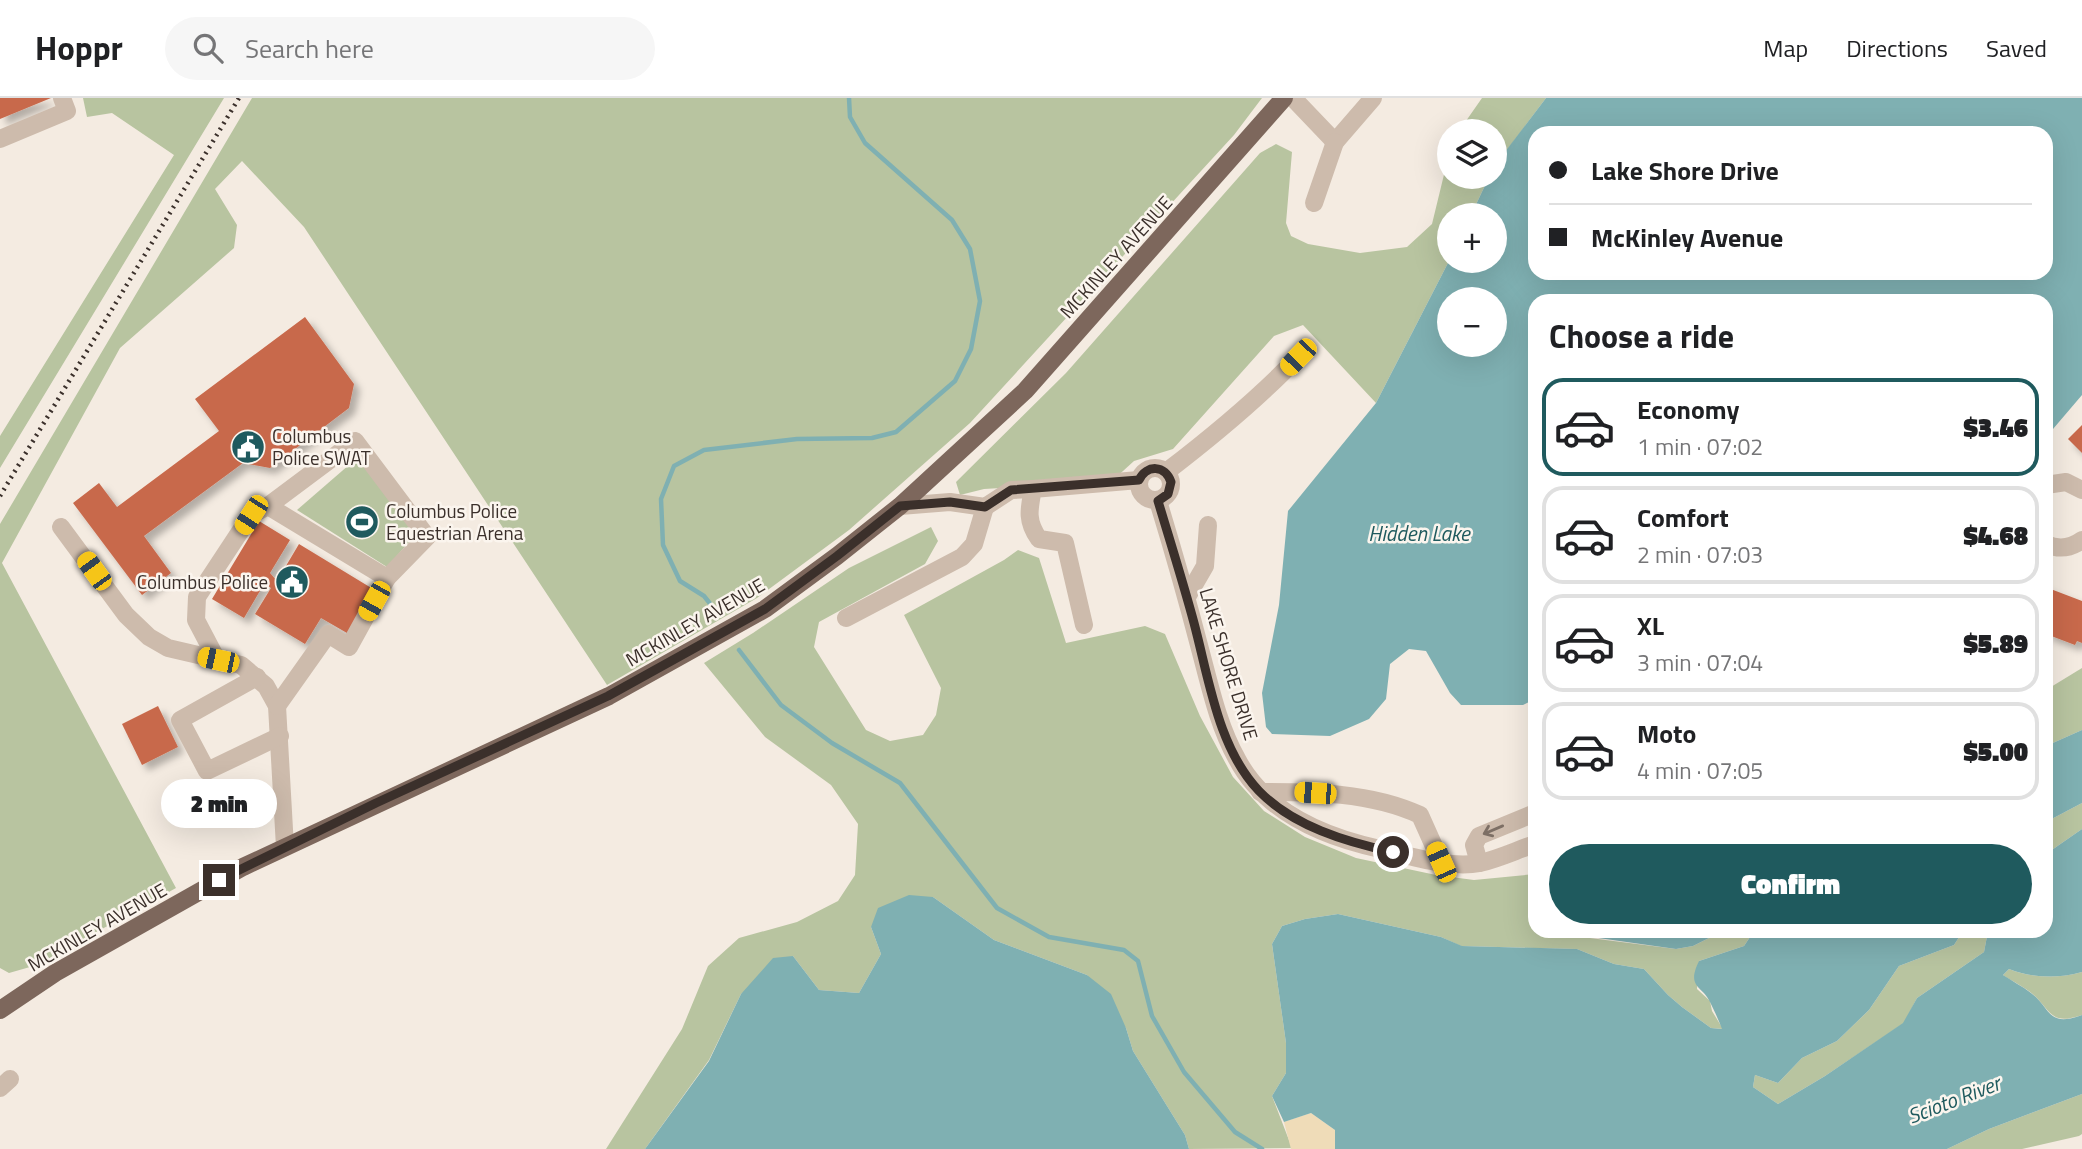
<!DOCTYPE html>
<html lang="en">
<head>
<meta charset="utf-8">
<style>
  body { margin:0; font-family:"Titillium Web",sans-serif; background:#f6f6f6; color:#202124; height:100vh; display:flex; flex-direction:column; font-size:26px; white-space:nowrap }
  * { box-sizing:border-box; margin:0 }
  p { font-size:23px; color:#757577 }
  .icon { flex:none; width:38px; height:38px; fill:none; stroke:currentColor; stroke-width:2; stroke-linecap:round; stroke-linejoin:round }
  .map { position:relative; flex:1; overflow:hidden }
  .panel { position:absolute; left:1528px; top:196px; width:525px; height:644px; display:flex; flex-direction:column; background:#fff; border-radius:21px; box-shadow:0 7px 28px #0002 }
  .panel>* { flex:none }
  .top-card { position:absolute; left:1528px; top:28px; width:525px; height:154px; border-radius:21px; box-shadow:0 7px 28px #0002; display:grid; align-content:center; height:154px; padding:0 21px; background:#fff }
  .buttons { position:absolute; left:1437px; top:21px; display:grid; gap:14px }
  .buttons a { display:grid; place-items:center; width:70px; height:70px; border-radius:50%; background:#fff; box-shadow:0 7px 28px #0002; font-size:35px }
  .end { position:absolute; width:32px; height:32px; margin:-16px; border:9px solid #3b302b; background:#fff; box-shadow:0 0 0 4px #fff }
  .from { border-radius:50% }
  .bubble { position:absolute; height:49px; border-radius:24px; background:#fff; box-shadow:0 7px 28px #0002; font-size:23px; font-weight:800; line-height:49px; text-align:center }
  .car { position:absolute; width:21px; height:42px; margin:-21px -10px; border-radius:9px; box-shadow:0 0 5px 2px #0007; background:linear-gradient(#f5c518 24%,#345 0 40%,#f5c518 0 76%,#345 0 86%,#f5c518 0) }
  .top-card b { display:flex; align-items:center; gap:24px; height:66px; font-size:26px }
  .top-card b+b { border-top:2px solid #e0e0e0 }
  .top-card i { width:18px; height:18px; background:#202124 }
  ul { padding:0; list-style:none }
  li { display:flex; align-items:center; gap:21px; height:98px; margin:0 14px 10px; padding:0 7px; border:4px solid #e0e0e0; border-radius:21px }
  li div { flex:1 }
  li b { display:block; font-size:26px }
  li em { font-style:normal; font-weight:800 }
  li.current { border-color:#1f5a5e }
  li>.icon { width:63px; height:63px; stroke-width:1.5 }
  h2 { padding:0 21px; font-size:32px; line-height:84px }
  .primary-button { display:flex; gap:14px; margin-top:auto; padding:14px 21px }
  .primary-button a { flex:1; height:80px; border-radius:42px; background:#1f5a5e; color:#fff; font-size:28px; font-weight:800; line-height:80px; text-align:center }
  header { display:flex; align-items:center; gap:42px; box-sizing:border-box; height:98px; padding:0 35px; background:#fff; border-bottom:2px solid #e0e0e0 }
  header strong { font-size:33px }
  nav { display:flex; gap:38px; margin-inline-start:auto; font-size:24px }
  .search { width:490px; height:63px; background:#f6f6f6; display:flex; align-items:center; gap:18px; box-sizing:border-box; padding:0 24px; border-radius:38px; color:#757577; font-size:26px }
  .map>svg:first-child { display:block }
  .green { fill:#b8c4a0 }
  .sand { fill:#efdcb8 }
  .water { fill:#7fb0b2; fill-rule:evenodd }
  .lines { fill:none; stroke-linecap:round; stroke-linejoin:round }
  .stream { stroke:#7fb0b2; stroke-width:4.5 }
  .building { fill:#c8694b; filter:url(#shadow) }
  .minor { stroke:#cdbbac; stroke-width:18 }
  .major { stroke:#7d675c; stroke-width:18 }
  .rail { stroke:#3b302b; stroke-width:4.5; stroke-dasharray:2 5; stroke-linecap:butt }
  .oneway { stroke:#7d6f65 }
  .route { stroke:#3b302b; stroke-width:9 }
  .labels { text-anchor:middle; stroke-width:5; stroke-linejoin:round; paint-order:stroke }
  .street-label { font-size:19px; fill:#3b302b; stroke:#fbf5ee }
  .poi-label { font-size:19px; fill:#3b302b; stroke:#fbf5ee; text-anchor:start }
  .water-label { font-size:21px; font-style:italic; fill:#1f5a5e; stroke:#fbf5ee }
</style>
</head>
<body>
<header>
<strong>Hoppr</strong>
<div class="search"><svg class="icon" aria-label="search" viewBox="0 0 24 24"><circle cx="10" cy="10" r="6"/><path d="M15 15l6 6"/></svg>Search here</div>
<nav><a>Map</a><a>Directions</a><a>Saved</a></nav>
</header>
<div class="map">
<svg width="2082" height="1051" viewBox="0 0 2082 1051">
  <defs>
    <filter id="shadow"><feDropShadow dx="6" dy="6" stdDeviation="3.5" flood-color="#0004"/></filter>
  </defs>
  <rect width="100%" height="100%" fill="#f4ebe1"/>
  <g class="green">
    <path d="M 83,0 L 224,0 L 0,370 L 0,338 L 174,57 L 112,15 L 87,19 Z"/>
    <path d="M 252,0 L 1262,0 L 1234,37 L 970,325 L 849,432 L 757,500 L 607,587 L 304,129 L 242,63 L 215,91 L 237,127 L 234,150 L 120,250 L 2,465 L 176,790 L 37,867 L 9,875 L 0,870 L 0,426 Z"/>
    <path d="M 1482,0 L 1546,0 L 1495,68 L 1494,33 L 1459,33 Z"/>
    <path d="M 1276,46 L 1292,54 L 1286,125 L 1291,138 L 1308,146 L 1360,155 L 1407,149 L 1432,126 L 1449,56 L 1449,79 L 1489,79 L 1471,117 L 1449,117 L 1449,163 L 1376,305 L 1303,227 L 1274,238 L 1173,351 L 1134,363 L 1112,383 L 984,391 L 960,397 L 956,384 L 1066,275 L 1260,55 Z"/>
    <path d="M 357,360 L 417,435 L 387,469 L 297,412 Z"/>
    <path d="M 931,429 L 938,443 L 925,466 L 819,524 L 814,549 L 866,632 L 890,643 L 923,637 L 936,617 L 941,590 L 904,517 L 1004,462 L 1018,452 L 1039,460 L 1066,545 L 1145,528 L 1165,536 L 1200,618 L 1233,679 L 1264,713 L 1305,739 L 1356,760 L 1436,777 L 1474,782 L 1535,776 L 1535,833 L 1676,851 L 1693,848 L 1723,833 L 1746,833 L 1750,839 L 1744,848 L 1699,863 L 1697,891 L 1710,903 L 1712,913 L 1723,931 L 1711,930 L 1682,909 L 1668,897 L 1644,871 L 1614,866 L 1577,851 L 1461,848 L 1441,839 L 1338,816 L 1305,821 L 1282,828 L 1272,846 L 1286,945 L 1286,975 L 1272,998 L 1292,1050 L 1189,1051 L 1185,1037 L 1133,953 L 1126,930 L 1087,877 L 994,842 L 933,799 L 871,829 L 881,856 L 859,895 L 819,892 L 793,858 L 741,896 L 709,962 L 645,1051 L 606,1051 L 682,931 L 708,868 L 739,840 L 797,824 L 838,803 L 855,777 L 858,726 L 831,687 L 765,639 L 704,565 L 753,535 L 849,470 Z"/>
    <path d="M 2082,570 L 2082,632 L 2046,648 L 2046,592 Z"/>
    <path d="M 2082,705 L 2082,731 L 2046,756 L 2046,724 Z"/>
    <path d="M 1963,833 L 1988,833 L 1984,854 L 1917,900 L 1904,925 L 1825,978 L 1778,1006 L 1753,989 L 1755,977 L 1778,985 L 1802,960 L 1837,943 L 1869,912 L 1899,868 L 1954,847 Z"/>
    <path d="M 2009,871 C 2031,880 2058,881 2082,874 L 2082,917 C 2053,927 2052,916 2036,899 C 2027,890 2013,884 2003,877 Z"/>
    <path d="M 2082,996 L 2082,1036 L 2079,1038 L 2022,1051 L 1947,1051 L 1989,1031 Z"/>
  </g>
  <path class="sand" d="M 1311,1015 L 1335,1032 L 1335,1051 L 1291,1051 L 1284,1024 Z"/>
  <g class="water">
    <path d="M 1546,0 L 2082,0 L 2082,297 L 2053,331 L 2046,335 L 2046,203 L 1535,203 L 1535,601 L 1523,607 L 1461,607 L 1450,595 L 1426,553 L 1409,551 L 1390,566 L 1386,601 L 1369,621 L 1330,638 L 1272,636 L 1266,629 L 1262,595 L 1279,507 L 1288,413 L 1376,305 L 1449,163 L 1494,163 L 1494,117 L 1471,117 L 1489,79 L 1494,79 L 1495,67 ZM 1535,35 L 2046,35 L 2046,175 L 1535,175 ZM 1449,201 L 1494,201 L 1494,247 L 1449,247 Z"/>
    <path d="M 2082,632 L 2082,705 L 2046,724 L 2046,648 Z"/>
    <path d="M 2082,731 L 2082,874 C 2058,881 2032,880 2009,871 L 2003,877 C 2012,883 2022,888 2031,895 C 2051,910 2047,930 2082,917 L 2082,996 L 1989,1031 L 1947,1051 L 1335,1051 L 1335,1032 L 1311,1015 L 1284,1024 L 1272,998 L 1286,975 L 1286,945 L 1272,846 L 1282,828 L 1305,821 L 1338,816 L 1441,839 L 1462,848 L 1577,851 L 1614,866 L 1644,871 L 1668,897 L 1682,909 L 1711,930 L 1722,931 C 1719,923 1714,912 1710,904 C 1702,887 1686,890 1699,863 L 1744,848 L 1750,839 L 1746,833 L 1963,833 L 1954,847 L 1899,868 L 1869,912 L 1837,943 L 1802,960 L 1778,985 L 1755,977 L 1753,989 L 1778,1006 L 1825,978 L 1903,925 L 1917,900 L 1984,854 L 1988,833 L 2046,833 L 2046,756 Z"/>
    <path d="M 909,797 L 933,799 L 994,842 L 1087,877 L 1111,896 L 1126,930 L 1133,953 L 1185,1037 L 1189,1051 L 645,1051 L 709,963 L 741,896 L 773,860 L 793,858 L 819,892 L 859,895 L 881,856 L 871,829 L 878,810 Z"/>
    <path d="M 1549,833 L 1723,833 L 1693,848 L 1676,851 Z"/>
  </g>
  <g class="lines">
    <g class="stream">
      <path d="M 716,513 L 704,498 L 680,483 L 663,447 L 661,401 L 674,368 L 704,352 L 797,341 L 872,340 L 896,334 L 955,283 L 971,251 L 980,203 L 970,151 L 952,122 L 865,45 L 850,19 L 849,0"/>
      <path d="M 739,552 L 781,607 L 832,645 L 900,685 L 997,810 L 1049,839 L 1124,852 L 1138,863 L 1152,918 L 1184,974 L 1235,1034 L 1262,1051"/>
    </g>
  </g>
  <g class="building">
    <path d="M 0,0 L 51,0 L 0,21 Z"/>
    <path d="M 305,219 L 354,286 L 349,310 L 270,370 L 243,365 L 144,438 L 171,475 L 142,497 L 73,405 L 99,385 L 117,409 L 219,333 L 195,301 Z"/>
    <path d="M 2082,327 L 2082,355 L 2068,341 Z"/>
    <path d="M 259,423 L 290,442 L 270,475 L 277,483 L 299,446 L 373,491 L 347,535 L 321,520 L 305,546 L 255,516 L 271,490 L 264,486 L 244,520 L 212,501 Z"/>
    <path d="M 2046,487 L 2049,488 L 2048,490 L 2082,503 L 2082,545 L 2077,543 L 2075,547 L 2046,536 Z"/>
    <path d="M 158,608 L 178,649 L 142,667 L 122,626 Z"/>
  </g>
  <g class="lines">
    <g class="minor">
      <path d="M 1293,0 L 1335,44 L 1373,0"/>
      <path d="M 0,41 L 67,13 L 62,0"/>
      <path d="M 1314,105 L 1335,44"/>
      <circle cx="1155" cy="386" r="16"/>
      <path d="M 1166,374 C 1213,338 1257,302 1298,259"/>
      <path d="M 2046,387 L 2066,384 L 2082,392"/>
      <path d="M 1158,403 C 1173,452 1187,501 1200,551 C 1210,588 1218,627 1237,661 C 1265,714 1324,739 1380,751 C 1410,758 1450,771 1480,765 C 1498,761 1517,752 1535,746"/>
      <path d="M 268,408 L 355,343 L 427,439 L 387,480"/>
      <path d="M 900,408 L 950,404 L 985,409 L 1011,392 L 1033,391"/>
      <path d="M 61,429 L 126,517 L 149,539 L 168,550 L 241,567 L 266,588 L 277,608 L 285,749"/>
      <path d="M 2046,446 C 2059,452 2071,450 2082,442"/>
      <path d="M 1187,499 L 1205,468 L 1208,427"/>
      <path d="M 846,520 L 962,459 L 974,446 L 985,409"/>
      <path d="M 1084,527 L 1065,445 L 1039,441 C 1026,423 1029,411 1033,391 L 1139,382"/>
      <path d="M 217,562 L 196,522 L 197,499 L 251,417 L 268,408 L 387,480 L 349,549 L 328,536 L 277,608"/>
      <path d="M 257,579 L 180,622 L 207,673 L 280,638"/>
      <path d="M 1260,694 C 1313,694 1370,694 1420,717 L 1441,764"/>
      <path d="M 1479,765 L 1474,747 L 1479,738 L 1535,715"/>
      <path d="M 0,990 L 10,981"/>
    </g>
    <path class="major" d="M 0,912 L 55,875 L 243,769 L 609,598 L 765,511 L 837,458 L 900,408 L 1025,293 L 1284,0"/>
    <path class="rail" d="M 0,398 L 239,0"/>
  </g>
  <defs><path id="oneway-shaft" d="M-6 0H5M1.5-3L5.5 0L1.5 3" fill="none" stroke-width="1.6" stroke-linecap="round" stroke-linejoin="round" transform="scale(1.75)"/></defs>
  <use class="oneway" href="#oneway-shaft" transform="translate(1493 732) rotate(157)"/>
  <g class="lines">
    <path class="route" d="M 219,782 L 376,705 L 608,598 L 765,511 L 837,458 L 900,408 L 950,404 L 985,409 L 1011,392 L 1139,382 C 1147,366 1165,367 1171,384 L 1168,396 L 1158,403 C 1170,443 1183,484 1194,525 C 1209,581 1218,650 1259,693 C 1293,728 1346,744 1393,754"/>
  </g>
  <defs>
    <g id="civic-disc" transform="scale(1.75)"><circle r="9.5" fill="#1f5a5e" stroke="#fbf5ee"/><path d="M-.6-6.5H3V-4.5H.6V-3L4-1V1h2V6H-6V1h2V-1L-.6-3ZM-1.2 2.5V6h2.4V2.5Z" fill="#fff"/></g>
    <g id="stadium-disc" transform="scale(1.75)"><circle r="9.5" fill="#1f5a5e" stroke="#fbf5ee"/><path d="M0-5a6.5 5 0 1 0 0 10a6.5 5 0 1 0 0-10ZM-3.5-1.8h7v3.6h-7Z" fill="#fff"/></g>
  </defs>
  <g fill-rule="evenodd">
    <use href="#civic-disc" x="248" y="349"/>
    <use href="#stadium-disc" x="362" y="424"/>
    <use href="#civic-disc" x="292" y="484"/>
  </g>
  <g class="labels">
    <g class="street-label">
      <text transform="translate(1116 159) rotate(-48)" y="7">MCKINLEY AVENUE</text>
      <text transform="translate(695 524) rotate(-30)" y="7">MCKINLEY AVENUE</text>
      <text transform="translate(1229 566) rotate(73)" y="7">LAKE SHORE DRIVE</text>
      <text transform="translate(97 829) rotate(-30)" y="7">MCKINLEY AVENUE</text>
    </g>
    <g class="poi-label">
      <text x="272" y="345">Columbus<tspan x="272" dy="22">Police SWAT</tspan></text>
      <text x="386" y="420">Columbus Police<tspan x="386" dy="22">Equestrian Arena</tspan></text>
      <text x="268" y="491" text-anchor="end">Columbus Police</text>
    </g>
    <g class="water-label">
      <text x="1419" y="443">Hidden Lake</text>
      <text transform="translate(1954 1002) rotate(-21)" y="7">Scioto River</text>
    </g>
  </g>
</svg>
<div class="buttons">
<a><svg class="icon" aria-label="layers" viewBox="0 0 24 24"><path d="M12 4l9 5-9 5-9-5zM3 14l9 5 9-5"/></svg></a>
<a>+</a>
<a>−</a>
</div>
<i class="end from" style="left:1393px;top:754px"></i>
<i class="end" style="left:219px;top:782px"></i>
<div class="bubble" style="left:161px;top:681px;width:116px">2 min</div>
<i class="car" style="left:1298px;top:259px;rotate:224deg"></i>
<i class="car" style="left:251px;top:417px;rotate:213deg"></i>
<i class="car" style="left:94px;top:473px;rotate:324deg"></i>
<i class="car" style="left:374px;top:503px;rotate:209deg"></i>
<i class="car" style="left:218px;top:562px;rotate:282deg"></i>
<i class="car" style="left:1315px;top:695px;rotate:274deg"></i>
<i class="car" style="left:1441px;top:764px;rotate:336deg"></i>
<div class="top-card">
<b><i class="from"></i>Lake Shore Drive</b>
<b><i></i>McKinley Avenue</b>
</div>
<section class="panel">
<h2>Choose a ride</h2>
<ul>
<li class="current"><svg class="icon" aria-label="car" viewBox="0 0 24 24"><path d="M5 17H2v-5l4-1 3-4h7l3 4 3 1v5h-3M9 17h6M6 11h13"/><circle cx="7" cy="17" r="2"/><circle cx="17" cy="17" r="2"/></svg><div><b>Economy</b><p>1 min · 07:02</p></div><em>$3.46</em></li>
<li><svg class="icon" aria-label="car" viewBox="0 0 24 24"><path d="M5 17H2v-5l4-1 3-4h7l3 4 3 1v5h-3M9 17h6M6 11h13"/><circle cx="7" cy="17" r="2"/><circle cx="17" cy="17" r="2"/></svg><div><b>Comfort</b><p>2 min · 07:03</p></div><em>$4.68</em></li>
<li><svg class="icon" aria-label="car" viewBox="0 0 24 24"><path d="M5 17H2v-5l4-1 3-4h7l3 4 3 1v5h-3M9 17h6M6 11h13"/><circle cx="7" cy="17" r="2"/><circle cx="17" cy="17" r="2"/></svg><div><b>XL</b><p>3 min · 07:04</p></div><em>$5.89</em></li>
<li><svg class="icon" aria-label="car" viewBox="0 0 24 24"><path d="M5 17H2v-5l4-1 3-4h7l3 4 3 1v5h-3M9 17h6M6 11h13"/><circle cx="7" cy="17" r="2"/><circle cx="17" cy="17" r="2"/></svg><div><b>Moto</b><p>4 min · 07:05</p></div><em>$5.00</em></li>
</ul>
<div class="primary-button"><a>Confirm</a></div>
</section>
</div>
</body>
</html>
